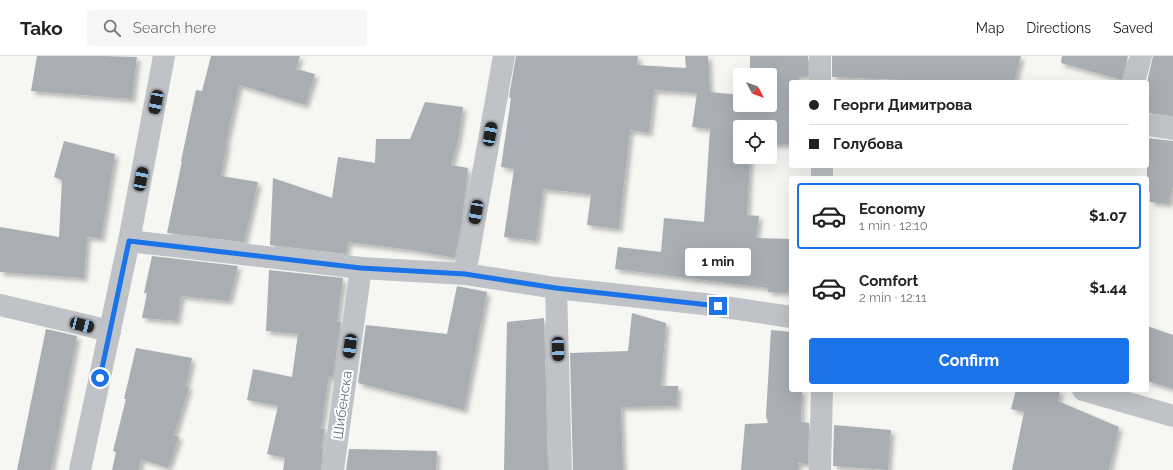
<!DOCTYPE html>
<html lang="en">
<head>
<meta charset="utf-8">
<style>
  body { margin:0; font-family:Raleway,sans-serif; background:#f6f6f6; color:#222; height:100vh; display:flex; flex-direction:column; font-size:15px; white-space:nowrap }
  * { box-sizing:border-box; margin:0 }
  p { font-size:13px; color:#767676 }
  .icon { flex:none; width:22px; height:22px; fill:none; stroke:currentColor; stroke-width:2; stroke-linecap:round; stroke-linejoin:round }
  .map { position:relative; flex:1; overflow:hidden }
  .details { position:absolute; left:789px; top:120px; width:360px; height:216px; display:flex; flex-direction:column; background:#fff; border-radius:4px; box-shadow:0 4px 16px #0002 }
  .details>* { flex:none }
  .banner { position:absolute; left:789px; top:24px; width:360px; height:88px; border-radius:4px; box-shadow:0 4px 16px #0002; display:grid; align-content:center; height:88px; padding:0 20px; background:#fff }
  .needle { width:26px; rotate:131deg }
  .fabs { position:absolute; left:733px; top:12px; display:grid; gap:8px }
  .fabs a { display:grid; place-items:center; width:44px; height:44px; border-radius:4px; background:#fff; box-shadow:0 4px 16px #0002; font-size:20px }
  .end { position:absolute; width:18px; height:18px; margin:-9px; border:5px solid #1a73e8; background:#fff; box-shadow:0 0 0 2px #fff }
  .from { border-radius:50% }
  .bubble { position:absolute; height:28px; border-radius:4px; background:#fff; box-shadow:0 4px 16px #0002; font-size:13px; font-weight:700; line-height:28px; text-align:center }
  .car { position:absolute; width:12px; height:24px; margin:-12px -6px; border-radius:5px; box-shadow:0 0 3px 1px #0007; background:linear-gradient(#222 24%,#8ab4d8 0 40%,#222 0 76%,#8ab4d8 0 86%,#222 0) }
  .banner b { display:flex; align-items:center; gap:14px; height:38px; font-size:15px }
  .banner b+b { border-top:1px solid #e0e0e0 }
  .banner i { width:10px; height:10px; background:#222 }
  ul { padding:7px 0 0; list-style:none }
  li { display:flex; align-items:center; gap:12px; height:66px; margin:0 8px 6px; padding:0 12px; border:2px solid transparent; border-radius:4px }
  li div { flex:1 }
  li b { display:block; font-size:15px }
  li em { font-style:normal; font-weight:700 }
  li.on { border-color:#1a73e8 }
  li>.icon { width:36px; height:36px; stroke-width:1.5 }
  .action { display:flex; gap:8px; margin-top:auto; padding:8px 20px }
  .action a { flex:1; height:46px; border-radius:4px; background:#1a73e8; color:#fff; font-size:16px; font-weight:700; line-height:46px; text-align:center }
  header { display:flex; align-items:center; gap:24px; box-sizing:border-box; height:56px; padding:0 20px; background:#fff; border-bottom:1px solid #e0e0e0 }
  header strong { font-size:19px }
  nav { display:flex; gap:22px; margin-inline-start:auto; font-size:14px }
  .search { width:280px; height:36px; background:#f6f6f6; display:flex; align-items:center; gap:10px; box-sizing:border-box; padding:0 14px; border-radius:4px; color:#767676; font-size:15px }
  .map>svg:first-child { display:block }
  .building { fill:#a8aeb4; filter:url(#shadow) }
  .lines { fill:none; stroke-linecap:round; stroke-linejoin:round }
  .minor { stroke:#bfc2c6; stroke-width:22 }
  .route { stroke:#1a73e8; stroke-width:5 }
  .labels { text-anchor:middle; stroke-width:4; stroke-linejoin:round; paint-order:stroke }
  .street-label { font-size:14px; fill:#677481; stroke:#fff }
</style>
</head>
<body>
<header>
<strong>Tako</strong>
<div class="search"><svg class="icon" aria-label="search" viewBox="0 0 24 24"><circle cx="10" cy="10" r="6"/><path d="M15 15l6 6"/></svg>Search here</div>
<nav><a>Map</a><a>Directions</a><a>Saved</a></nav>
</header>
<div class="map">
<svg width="1173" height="414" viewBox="0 0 1173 414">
  <defs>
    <filter id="shadow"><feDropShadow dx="3.5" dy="3.5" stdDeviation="2" flood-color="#0004"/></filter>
  </defs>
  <rect width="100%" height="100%" fill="#f6f6f3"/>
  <g class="building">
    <path d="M 37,0 L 102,0 L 137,1 L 132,43 L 31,35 Z"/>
    <path d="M 211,0 L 300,0 L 296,13 L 315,18 L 305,49 L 239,29 L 226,86 L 227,86 L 221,120 L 258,126 L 244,186 L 167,177 L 182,105 L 181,105 L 196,34 L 202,35 Z"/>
    <path d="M 516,0 L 638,0 L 637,9 L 686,12 L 685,0 L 708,0 L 710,36 L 740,39 L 740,49 L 770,49 L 770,19 L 750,19 L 750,0 L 808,0 L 808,20 L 797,20 L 797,26 L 791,26 L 791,88 L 770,88 L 770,71 L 740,71 L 740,101 L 750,101 L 747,159 L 759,160 L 756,182 L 791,183 L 791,236 L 768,236 L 768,232 L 615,213 L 618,191 L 661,196 L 664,162 L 704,166 L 710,73 L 692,71 L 697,37 L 654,34 L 649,77 L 630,74 L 619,173 L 587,169 L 591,138 L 543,133 L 536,185 L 504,181 L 514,113 L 501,111 L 511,42 L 509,41 Z"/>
    <path d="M 832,0 L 1021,0 L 1014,26 L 911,26 L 901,24 L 832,21 Z"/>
    <path d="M 1062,0 L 1128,0 L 1122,24 L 1061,7 Z"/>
    <path d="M 1153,0 L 1173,0 L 1173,60 L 1147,57 L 1147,26 Z"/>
    <path d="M 425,46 L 463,51 L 458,84 L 451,109 L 468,112 L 462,165 L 455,202 L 412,194 L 348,186 L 346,198 L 270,189 L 273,122 L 332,142 L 338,101 L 375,107 L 376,83 L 410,83 Z"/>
    <path d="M 1147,82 L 1173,85 L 1173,130 L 1169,148 L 1150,146 L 1150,136 L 1147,135 Z"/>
    <path d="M 64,85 L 115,98 L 101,182 L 87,181 L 84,222 L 0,216 L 0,171 L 59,181 L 62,124 L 54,121 Z"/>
    <path d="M 152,200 L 238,210 L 229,245 L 181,240 L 177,265 L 142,262 L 147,237 L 144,237 Z"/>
    <path d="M 269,214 L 343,222 L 337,266 L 341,266 L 333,321 L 329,320 L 321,373 L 325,373 L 321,392 L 323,392 L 321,414 L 283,414 L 285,402 L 267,398 L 278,350 L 247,344 L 253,313 L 292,321 L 298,278 L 266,275 Z"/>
    <path d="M 457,230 L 487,236 L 464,354 L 358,327 L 366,269 L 447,278 Z"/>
    <path d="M 632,257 L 666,267 L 661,330 L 678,330 L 677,350 L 621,351 L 623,414 L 573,414 L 570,297 L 628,295 Z"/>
    <path d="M 544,262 L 548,414 L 504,414 L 507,266 Z"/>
    <path d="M 1147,270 L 1173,279 L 1173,333 L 1147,325 Z"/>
    <path d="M 46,273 L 77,280 L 51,414 L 17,414 Z"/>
    <path d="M 771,274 L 791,276 L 791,334 L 802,334 L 801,366 L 809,367 L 808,408 L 798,407 L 798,414 L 741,414 L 745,368 L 768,367 L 766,360 Z"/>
    <path d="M 136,292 L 192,302 L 186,330 L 189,331 L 174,379 L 179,381 L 168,412 L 141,403 L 139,414 L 112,414 L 116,396 L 113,395 L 126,343 L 124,343 Z"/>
    <path d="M 1016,334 L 1060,334 L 1058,345 L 1119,371 L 1109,414 L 1012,414 L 1024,356 L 1011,353 Z"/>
    <path d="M 834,369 L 891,374 L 888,414 L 833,410 Z"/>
    <path d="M 349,393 L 437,395 L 436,414 L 346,414 Z"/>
  </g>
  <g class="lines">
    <g class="minor">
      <path d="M 820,0 L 820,26"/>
      <path d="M 1134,26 L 1141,0"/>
      <path d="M 1147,69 L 1173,73"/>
      <path d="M 822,110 L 822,122"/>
      <path d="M 129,185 L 361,212 L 465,218 L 556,232 L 704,248 L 791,261"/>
      <path d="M 465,218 L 504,0"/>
      <path d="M 556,232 L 561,414"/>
      <path d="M 0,249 L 110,275"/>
      <path d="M 1083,334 L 1173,360"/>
      <path d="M 80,414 L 129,185 L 164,0"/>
      <path d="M 333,414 L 361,212"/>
      <path d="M 820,414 L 822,334"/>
    </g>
  </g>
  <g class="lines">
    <path class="route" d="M 100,322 L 129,185 L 361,212 L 465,218 L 556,232 L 718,250"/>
  </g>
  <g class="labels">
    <g class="street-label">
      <text transform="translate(342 349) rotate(-82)" y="5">Шибенска</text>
    </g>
  </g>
</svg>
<div class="fabs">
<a><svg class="needle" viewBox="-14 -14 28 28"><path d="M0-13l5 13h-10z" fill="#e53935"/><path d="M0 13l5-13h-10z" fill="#767676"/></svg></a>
<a><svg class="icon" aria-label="locate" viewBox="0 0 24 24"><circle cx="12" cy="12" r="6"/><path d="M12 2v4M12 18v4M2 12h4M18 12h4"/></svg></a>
</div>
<i class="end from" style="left:100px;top:322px"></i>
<i class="end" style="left:718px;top:250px"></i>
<div class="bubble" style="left:685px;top:192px;width:66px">1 min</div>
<i class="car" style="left:156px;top:46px;rotate:191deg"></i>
<i class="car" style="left:490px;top:78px;rotate:10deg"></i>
<i class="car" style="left:141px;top:123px;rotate:11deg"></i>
<i class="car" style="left:476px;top:156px;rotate:190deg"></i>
<i class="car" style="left:82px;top:269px;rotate:104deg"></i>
<i class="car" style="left:350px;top:290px;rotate:188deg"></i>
<i class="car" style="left:558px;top:293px;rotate:178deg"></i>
<div class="banner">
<b><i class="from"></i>Георги Димитрова</b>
<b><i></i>Голубова</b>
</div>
<section class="details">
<ul>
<li class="on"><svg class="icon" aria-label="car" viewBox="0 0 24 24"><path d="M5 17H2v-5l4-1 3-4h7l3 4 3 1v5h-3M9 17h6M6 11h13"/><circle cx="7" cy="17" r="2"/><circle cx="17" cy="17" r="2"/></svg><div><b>Economy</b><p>1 min · 12:10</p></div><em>$1.07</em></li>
<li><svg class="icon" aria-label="car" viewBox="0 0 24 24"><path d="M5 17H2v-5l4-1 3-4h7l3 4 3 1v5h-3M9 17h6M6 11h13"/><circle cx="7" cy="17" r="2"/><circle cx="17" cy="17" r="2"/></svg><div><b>Comfort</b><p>2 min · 12:11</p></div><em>$1.44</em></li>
</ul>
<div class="action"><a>Confirm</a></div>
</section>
</div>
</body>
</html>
